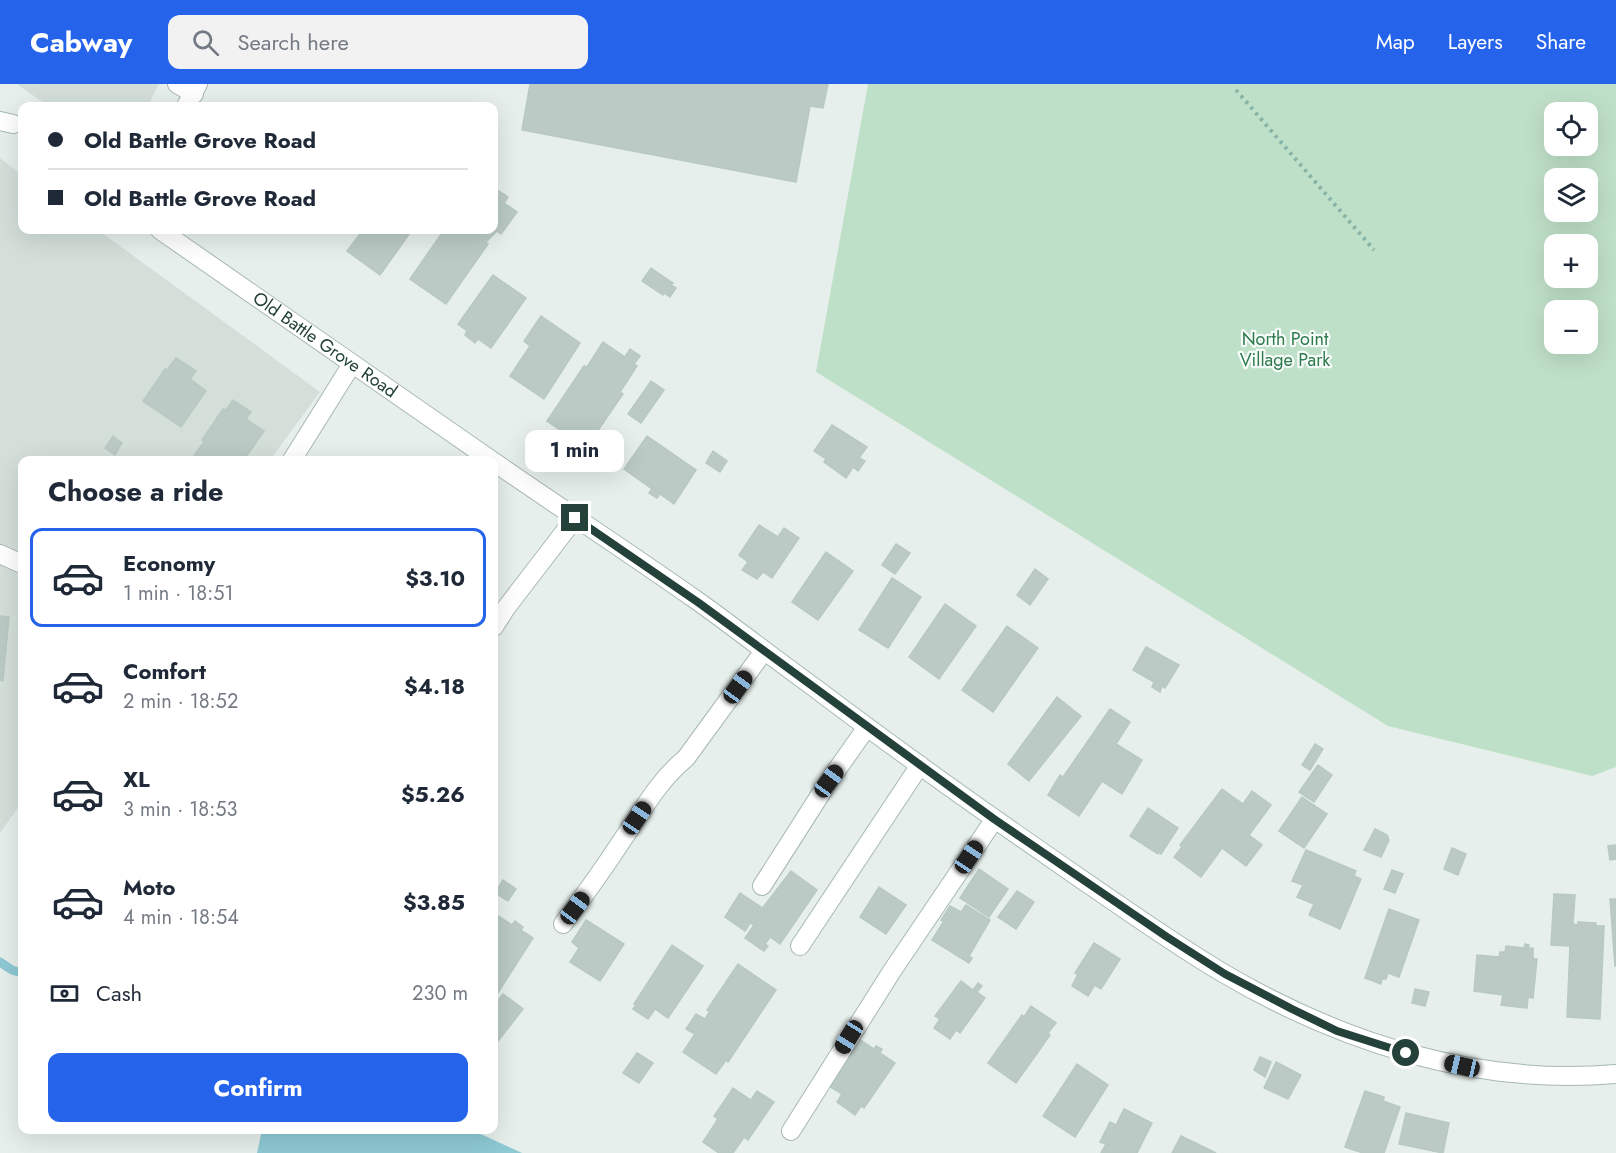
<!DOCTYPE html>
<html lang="en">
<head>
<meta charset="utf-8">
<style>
  body { margin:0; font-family:Jost,sans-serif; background:#f2f2f3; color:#1f2937; height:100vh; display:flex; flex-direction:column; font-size:22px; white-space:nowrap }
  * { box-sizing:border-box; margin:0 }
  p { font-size:20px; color:#747a83 }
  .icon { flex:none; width:33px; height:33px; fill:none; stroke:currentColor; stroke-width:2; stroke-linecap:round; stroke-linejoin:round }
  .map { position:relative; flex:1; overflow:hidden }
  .sheet { position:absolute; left:18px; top:372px; width:480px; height:678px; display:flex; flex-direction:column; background:#fff; border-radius:12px; box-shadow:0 6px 24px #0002 }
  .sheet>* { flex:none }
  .banner { position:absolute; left:18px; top:18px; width:480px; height:132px; border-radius:12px; box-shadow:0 6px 24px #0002; display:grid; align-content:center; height:132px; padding:0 30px; background:#fff }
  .tools { position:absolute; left:1544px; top:18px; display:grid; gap:12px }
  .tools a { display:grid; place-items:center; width:54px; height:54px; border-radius:12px; background:#fff; box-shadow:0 6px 24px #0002; font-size:30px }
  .end { position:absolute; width:27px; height:27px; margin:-14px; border:8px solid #24423a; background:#fff; box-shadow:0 0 0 3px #fff }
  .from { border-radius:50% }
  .bubble { position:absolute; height:42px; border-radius:12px; background:#fff; box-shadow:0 6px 24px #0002; font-size:20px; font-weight:700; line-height:42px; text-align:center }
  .car { position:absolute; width:18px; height:36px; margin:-18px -9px; border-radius:8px; box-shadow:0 0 4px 2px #0007; background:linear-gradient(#222 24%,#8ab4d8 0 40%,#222 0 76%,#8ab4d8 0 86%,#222 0) }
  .banner b { display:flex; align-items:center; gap:21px; height:57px; font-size:22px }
  .banner b+b { border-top:2px solid #e0e1e3 }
  .banner i { width:15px; height:15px; background:#1f2937 }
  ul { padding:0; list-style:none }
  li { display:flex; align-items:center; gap:18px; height:99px; margin:0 12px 9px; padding:0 18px; border:3px solid transparent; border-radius:12px }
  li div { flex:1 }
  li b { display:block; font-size:22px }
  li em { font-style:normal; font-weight:700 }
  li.current { border-color:#2563eb }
  li>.icon { width:54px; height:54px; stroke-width:1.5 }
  h2 { padding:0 30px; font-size:27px; line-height:72px }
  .pay { display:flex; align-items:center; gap:15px; height:66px; padding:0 30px; font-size:22px }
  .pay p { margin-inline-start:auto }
  .action { display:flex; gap:12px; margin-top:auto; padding:12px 30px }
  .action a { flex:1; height:69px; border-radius:12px; background:#2563eb; color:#fff; font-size:24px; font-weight:700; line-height:69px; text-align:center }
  header { display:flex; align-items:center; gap:36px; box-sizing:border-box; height:84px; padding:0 30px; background:#2563eb; color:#fff }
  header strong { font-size:28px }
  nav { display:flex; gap:33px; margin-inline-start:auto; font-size:21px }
  .search { width:420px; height:54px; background:#f2f2f3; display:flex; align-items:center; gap:15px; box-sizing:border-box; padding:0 21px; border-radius:12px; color:#747a83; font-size:22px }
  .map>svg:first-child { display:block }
  .built { fill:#d4dfda }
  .green { fill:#bfe0c8; fill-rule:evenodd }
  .water { fill:#8ec9d4 }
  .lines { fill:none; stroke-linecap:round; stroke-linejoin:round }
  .stream { stroke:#8ec9d4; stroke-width:9 }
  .building { fill:#bbcac4; stroke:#b8c9c2; stroke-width:1.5 }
  .lane-casing { stroke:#a8b8b2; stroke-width:20 }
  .street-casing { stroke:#a8b8b2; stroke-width:20 }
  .secondary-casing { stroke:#a4bbb3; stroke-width:20 }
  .path { stroke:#86b3a5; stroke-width:4; stroke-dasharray:3 4.5; stroke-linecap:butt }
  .lane { stroke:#fff; stroke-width:18 }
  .street { stroke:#fff; stroke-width:18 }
  .secondary { stroke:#fff; stroke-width:18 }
  .route { stroke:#24423a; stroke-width:8 }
  .labels { text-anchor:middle; stroke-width:4.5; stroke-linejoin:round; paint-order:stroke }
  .park-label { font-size:18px; fill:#2d7a4b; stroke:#f7fbf9 }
  .street-label { font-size:18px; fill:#24423a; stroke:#f7fbf9 }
</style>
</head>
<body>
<header>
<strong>Cabway</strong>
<div class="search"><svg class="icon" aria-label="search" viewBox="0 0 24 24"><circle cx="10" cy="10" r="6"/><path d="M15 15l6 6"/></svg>Search here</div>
<nav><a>Map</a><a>Layers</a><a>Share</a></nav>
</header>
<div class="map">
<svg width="1616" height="1069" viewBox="0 0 1616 1069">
  <rect width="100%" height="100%" fill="#e6efeb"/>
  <g class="built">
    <path d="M 17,0 L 159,0 L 148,22 L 48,22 Z"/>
    <path d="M 0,74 L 22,91 L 22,146 L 98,146 L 320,308 L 270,376 L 22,376 L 22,718 L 0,749 Z"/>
  </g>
  <path class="green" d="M 868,0 L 1616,0 L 1616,683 L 1592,692 L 1388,642 L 816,288 ZM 1587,28 L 1587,62 L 1554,62 L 1554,28 ZM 1554,94 L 1587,94 L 1587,128 L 1554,128 ZM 1554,160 L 1587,160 L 1587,194 L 1554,194 ZM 1554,226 L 1587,226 L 1587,260 L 1554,260 Z"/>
  <path class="water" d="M 262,1046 L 472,1046 L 522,1069 L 257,1069 Z"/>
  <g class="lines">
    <path class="stream" d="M 0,878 L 12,886 L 22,889"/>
  </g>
  <g class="building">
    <path d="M 530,0 L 828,0 L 823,24 L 810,22 L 796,98 L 522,46 Z"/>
    <path d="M 494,104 L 508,113 L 504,119 L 517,128 L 501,150 L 494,145 Z"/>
    <path d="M 363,146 L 412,146 L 380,191 L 347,167 Z"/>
    <path d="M 444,146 L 468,146 L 488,160 L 446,220 L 410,195 Z"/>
    <path d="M 469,146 L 492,146 L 496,148 L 487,157 Z"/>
    <path d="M 651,184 L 673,199 L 671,201 L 676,204 L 670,213 L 664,209 L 663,211 L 642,197 Z"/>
    <path d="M 493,191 L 526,214 L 491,264 L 478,255 L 475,259 L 465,251 L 467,247 L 458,240 Z"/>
    <path d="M 541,232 L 580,259 L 544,315 L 510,292 L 530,262 L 524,257 Z"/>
    <path d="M 603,258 L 625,273 L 630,265 L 640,272 L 634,280 L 637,282 L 620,308 L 623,310 L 586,364 L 547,337 L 584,282 L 587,283 Z"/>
    <path d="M 176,274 L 196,287 L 190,295 L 206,307 L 181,343 L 143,317 L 165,285 L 167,286 Z"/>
    <path d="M 651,297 L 664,306 L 641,339 L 628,330 Z"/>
    <path d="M 233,316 L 251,328 L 246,335 L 264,347 L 244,376 L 198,376 L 193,373 L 204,358 L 202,356 L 223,325 L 226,326 Z"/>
    <path d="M 832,341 L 867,363 L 859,374 L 865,377 L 858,387 L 853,383 L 846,394 L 824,378 L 826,375 L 814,367 Z"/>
    <path d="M 113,352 L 122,359 L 115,371 L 105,364 Z"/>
    <path d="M 647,352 L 696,386 L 674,420 L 660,410 L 657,414 L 649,409 L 652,405 L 624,385 Z"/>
    <path d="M 713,367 L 727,377 L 720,388 L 706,379 Z"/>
    <path d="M 759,441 L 778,453 L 784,444 L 799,454 L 772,494 L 763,488 L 757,495 L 742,486 L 748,478 L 739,471 Z"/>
    <path d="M 896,460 L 910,469 L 895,490 L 882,481 Z"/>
    <path d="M 826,468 L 853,487 L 818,536 L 792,518 Z"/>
    <path d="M 1035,485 L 1048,495 L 1030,521 L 1017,511 Z"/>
    <path d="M 892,494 L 921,513 L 888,564 L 859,546 Z"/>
    <path d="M 945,520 L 976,542 L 939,595 L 909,573 Z"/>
    <path d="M 0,532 L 9,533 L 3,597 L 0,596 Z"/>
    <path d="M 1007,542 L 1038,564 L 993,628 L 962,606 Z"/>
    <path d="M 1146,563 L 1179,581 L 1165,604 L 1162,602 L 1160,608 L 1152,603 L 1154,598 L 1133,586 Z"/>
    <path d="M 1057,613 L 1081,632 L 1029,697 L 1008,680 Z"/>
    <path d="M 1110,625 L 1130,638 L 1116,660 L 1142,676 L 1122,710 L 1102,697 L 1079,732 L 1048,711 L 1060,691 L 1063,693 Z"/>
    <path d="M 1315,660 L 1323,665 L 1310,686 L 1302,681 Z"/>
    <path d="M 1318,681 L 1332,691 L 1314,718 L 1299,708 Z"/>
    <path d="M 1222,705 L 1243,720 L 1252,707 L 1271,721 L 1249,751 L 1262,761 L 1246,782 L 1222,764 L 1201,793 L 1174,773 L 1182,763 L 1180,761 Z"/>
    <path d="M 1302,713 L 1327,730 L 1304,764 L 1279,747 Z"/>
    <path d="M 1148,724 L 1178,744 L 1161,770 L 1159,768 L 1158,770 L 1130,752 Z"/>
    <path d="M 1375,745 L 1387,751 L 1389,756 L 1381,773 L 1364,766 Z"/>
    <path d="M 1616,761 L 1616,775 L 1610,776 L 1608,762 Z"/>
    <path d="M 1452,764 L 1466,770 L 1458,791 L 1444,785 Z"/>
    <path d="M 1306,766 L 1356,787 L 1354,792 L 1361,795 L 1340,845 L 1309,831 L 1314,820 L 1297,813 L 1303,801 L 1292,797 Z"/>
    <path d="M 979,785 L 1008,805 L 989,833 L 960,814 Z"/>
    <path d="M 1392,786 L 1403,790 L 1395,809 L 1384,805 Z"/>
    <path d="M 791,787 L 817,806 L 780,860 L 770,853 L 765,860 L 768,862 L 764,867 L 745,854 L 754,841 L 751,839 Z"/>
    <path d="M 503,796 L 516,805 L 508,817 L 495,809 Z"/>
    <path d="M 879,803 L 906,821 L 886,850 L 860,833 Z"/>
    <path d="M 1017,807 L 1034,818 L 1016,845 L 998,833 Z"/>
    <path d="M 740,809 L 761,823 L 745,847 L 725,833 Z"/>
    <path d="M 1554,810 L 1575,811 L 1573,840 L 1578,841 L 1578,838 L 1596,839 L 1596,842 L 1604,842 L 1600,935 L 1567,933 L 1570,862 L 1551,861 Z"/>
    <path d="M 1610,815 L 1616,815 L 1616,882 L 1615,882 Z"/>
    <path d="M 966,821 L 990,836 L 969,872 L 972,874 L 969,879 L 932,856 L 944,837 L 941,836 L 950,822 L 961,828 Z"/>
    <path d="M 1389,825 L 1419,836 L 1399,893 L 1388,889 L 1386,895 L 1382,895 L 1381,900 L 1365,894 Z"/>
    <path d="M 497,831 L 512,841 L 515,837 L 523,843 L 521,846 L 533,854 L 494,915 L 494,835 Z"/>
    <path d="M 586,836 L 624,860 L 600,897 L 570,878 L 579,864 L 572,858 Z"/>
    <path d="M 1094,859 L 1120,875 L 1101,905 L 1075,889 Z"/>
    <path d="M 1525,860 L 1529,861 L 1528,864 L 1533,864 L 1533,875 L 1537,875 L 1533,914 L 1528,913 L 1527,924 L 1501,921 L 1503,911 L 1474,907 L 1477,871 L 1499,873 L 1500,868 L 1505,868 L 1506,862 L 1524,864 Z"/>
    <path d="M 672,861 L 703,882 L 668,934 L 655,925 L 648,935 L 633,925 L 636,921 L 634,920 Z"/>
    <path d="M 738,880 L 776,906 L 728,978 L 726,976 L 716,990 L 683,968 L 695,950 L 686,945 L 696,930 L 705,935 L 710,927 L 707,926 Z"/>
    <path d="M 1077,892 L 1094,902 L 1088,912 L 1072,902 Z"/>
    <path d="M 961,897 L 973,906 L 978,899 L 982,902 L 977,908 L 985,914 L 960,949 L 956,946 L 950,955 L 934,944 L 940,935 L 935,932 Z"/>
    <path d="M 1415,905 L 1429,908 L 1425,922 L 1412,919 Z"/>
    <path d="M 503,910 L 523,925 L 498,957 L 496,956 L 494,959 L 494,921 Z"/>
    <path d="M 1031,922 L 1056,939 L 1048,949 L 1050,951 L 1016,999 L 988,979 L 1022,931 L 1024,933 Z"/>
    <path d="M 859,955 L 874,965 L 876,962 L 882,965 L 880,969 L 895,979 L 864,1024 L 861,1022 L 855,1031 L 837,1018 L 842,1010 L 829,1002 Z"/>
    <path d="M 637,969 L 653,979 L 639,999 L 623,989 Z"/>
    <path d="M 1260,973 L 1271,978 L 1265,993 L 1254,986 Z"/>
    <path d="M 1276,978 L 1301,991 L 1288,1015 L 1264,1004 Z"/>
    <path d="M 1077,980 L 1108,1001 L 1075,1053 L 1043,1032 Z"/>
    <path d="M 733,1004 L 751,1016 L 757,1007 L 774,1018 L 748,1056 L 744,1053 L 733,1069 L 719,1069 L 703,1058 L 718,1035 L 714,1032 Z"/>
    <path d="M 1365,1007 L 1384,1013 L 1383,1017 L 1400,1023 L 1384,1069 L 1363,1069 L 1345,1063 Z"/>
    <path d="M 1124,1025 L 1152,1039 L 1137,1069 L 1101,1069 L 1106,1060 L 1100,1058 L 1110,1038 L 1116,1041 Z"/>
    <path d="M 1406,1029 L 1449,1039 L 1443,1069 L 1399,1060 Z"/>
    <path d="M 1181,1052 L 1216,1069 L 1172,1069 Z"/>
  </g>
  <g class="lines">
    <g class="lane-casing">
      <g id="lane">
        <path d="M 177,0 L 194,10"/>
        <path d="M 292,376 L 352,280"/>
        <path d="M 0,470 L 22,480"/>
        <path d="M 494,543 L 506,524 L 575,434"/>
        <path d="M 762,802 L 829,697 L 867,643"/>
        <path d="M 563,840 C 584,812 604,784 623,755 C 642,727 659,696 686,674 L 764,567"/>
        <path d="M 800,862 L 920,681"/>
        <path d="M 791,1047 L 892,887 L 994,736"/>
      </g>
    </g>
    <g class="street-casing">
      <g id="street">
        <path d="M 186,22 L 198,0"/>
        <path id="s1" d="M 160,146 L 491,376"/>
        <path d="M 494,378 C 562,425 631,470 699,518 C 738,546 776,576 815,604 C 902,670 991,733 1081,795 C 1128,827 1174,860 1223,889 C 1342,959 1477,1002 1616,990"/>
      </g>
    </g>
    <g class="secondary-casing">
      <path id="secondary" d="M 0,37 L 13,40"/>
    </g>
    <path class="path" d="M 1236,6 L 1374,166"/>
    <use href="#lane" class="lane"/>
    <use href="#street" class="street"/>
    <use href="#secondary" class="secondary"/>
  </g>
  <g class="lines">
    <path class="route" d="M 575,434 L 699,519 L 994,735 L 1167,853 L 1225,890 L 1292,925 L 1337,947 L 1406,969"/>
  </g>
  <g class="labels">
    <g class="park-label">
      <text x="1285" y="261">North Point<tspan x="1285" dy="21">Village Park</tspan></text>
    </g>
    <g class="street-label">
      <text dy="6" stroke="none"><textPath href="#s1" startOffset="201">Old Battle Grove Road</textPath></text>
    </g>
  </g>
</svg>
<div class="tools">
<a><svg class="icon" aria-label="locate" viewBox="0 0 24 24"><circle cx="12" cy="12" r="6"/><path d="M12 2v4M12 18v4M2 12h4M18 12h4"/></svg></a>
<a><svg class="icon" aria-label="layers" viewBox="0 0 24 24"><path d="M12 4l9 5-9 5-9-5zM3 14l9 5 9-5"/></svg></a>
<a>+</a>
<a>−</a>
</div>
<i class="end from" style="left:1406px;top:969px"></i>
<i class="end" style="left:575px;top:434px"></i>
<div class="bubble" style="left:525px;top:346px;width:99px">1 min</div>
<i class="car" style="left:738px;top:603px;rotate:36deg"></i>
<i class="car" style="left:829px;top:697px;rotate:36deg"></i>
<i class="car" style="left:637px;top:734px;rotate:34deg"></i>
<i class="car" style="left:969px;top:773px;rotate:34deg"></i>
<i class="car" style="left:575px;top:824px;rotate:37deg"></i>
<i class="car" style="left:849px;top:953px;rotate:212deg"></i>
<i class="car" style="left:1462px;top:982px;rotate:283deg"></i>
<div class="banner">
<b><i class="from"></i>Old Battle Grove Road</b>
<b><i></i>Old Battle Grove Road</b>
</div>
<section class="sheet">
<h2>Choose a ride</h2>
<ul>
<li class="current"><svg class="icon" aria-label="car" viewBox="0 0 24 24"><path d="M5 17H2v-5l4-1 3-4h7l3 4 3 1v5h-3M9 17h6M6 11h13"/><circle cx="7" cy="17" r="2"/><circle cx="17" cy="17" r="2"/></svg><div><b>Economy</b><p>1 min · 18:51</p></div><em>$3.10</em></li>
<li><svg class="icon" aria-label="car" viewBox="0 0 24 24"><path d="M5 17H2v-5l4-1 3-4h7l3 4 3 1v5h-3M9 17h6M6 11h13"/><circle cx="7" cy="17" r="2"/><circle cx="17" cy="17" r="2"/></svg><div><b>Comfort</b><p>2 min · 18:52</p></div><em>$4.18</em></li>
<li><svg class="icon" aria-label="car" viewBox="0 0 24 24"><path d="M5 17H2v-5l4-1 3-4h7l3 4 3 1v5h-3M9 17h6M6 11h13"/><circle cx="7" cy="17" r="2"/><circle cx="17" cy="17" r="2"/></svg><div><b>XL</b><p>3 min · 18:53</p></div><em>$5.26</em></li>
<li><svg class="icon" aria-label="car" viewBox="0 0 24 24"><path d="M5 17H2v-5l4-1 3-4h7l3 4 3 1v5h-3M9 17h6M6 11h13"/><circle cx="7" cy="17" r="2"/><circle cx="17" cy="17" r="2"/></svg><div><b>Moto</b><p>4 min · 18:54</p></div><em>$3.85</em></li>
</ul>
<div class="pay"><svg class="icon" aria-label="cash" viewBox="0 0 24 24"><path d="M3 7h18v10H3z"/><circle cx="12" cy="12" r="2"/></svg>Cash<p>230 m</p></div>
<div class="action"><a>Confirm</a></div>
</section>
</div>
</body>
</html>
